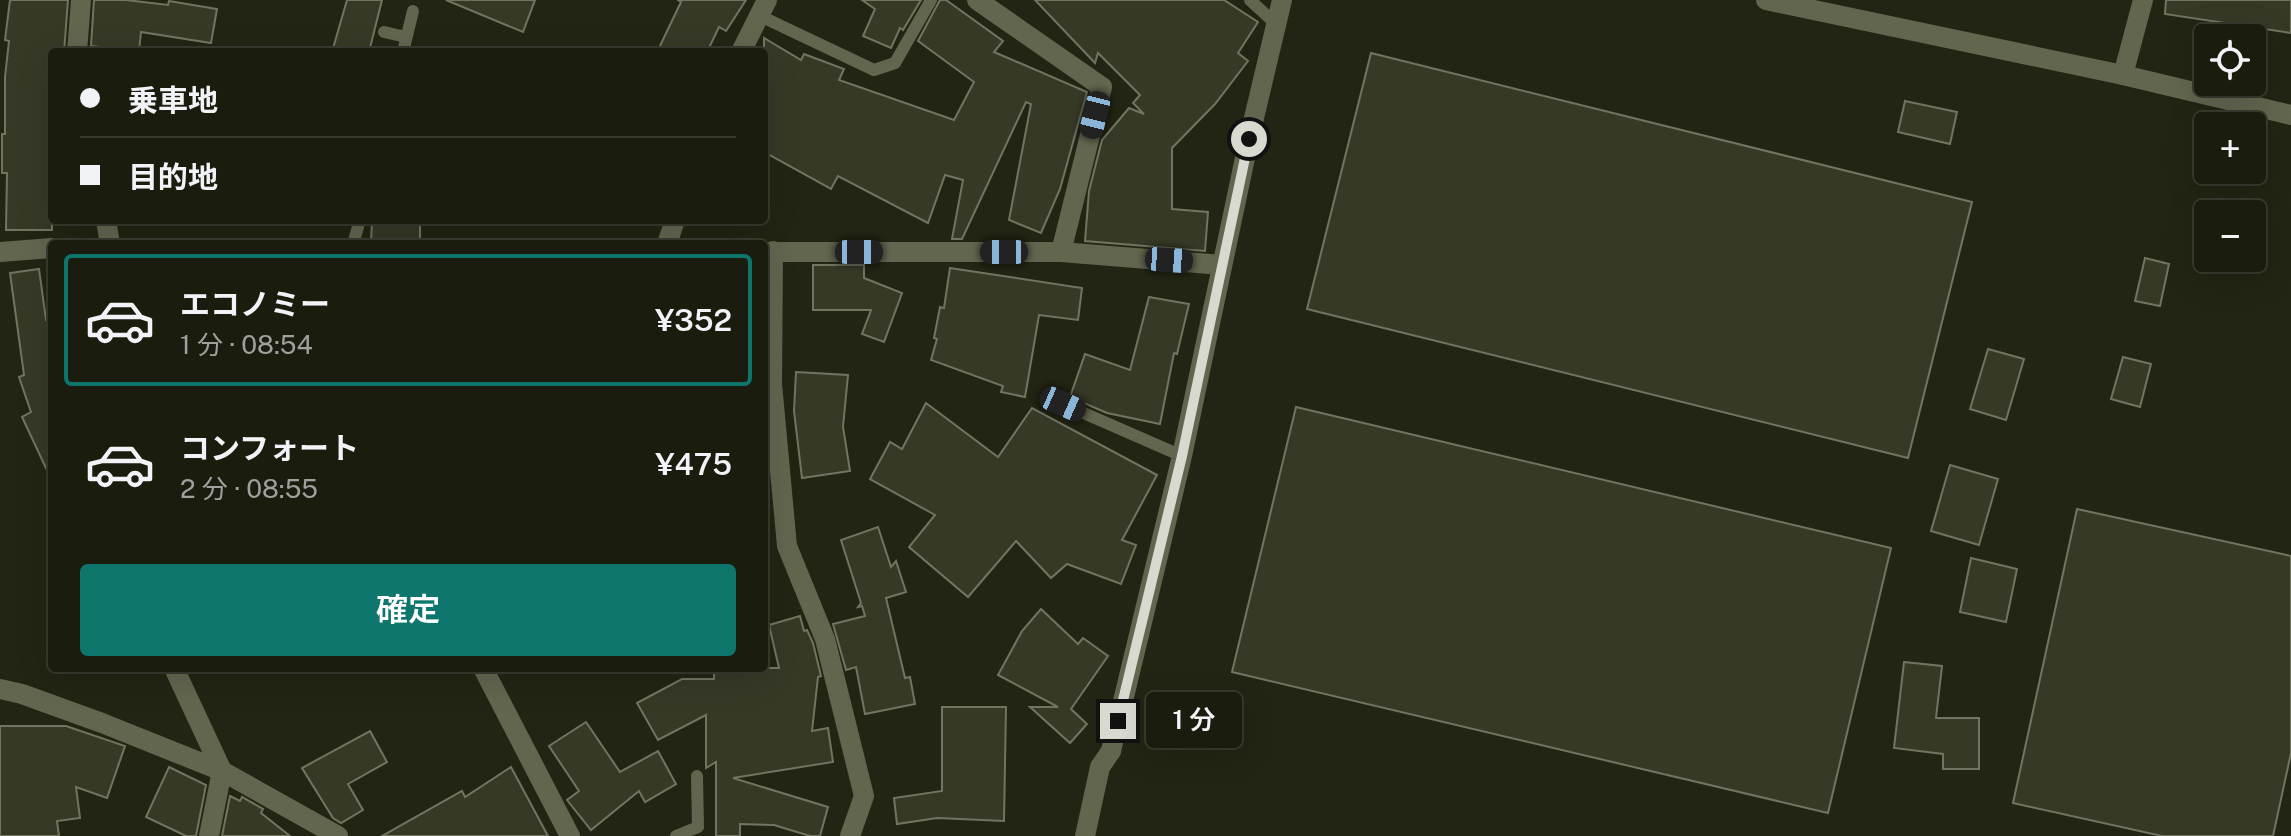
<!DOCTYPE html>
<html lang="ja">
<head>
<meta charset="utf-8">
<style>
  body { margin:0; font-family:"Public Sans","Noto Sans JP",sans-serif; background:#232517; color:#f1f3f6; height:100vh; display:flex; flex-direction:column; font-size:30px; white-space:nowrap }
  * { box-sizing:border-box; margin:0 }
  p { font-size:26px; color:#9fa19e }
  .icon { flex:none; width:44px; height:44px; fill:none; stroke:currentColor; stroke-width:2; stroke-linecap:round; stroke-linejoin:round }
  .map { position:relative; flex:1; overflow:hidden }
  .side { position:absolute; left:48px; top:240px; width:720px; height:432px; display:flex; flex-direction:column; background:#1a1c0e; border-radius:8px; box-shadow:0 8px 32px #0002,0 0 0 2px #383a2e }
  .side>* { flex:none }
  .hud { position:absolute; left:48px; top:48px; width:720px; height:176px; border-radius:8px; box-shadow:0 8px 32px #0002,0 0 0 2px #383a2e; display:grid; align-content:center; height:176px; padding:0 32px; background:#1a1c0e }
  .tools { position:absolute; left:2194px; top:24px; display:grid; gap:16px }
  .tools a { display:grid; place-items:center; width:72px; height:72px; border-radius:8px; background:#1a1c0e; box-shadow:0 8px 32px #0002,0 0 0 2px #383a2e; font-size:40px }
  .end { position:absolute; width:36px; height:36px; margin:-18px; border:10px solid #d8dacf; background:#111; box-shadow:0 0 0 4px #111 }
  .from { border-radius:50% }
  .bubble { position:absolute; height:56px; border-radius:8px; background:#1a1c0e; box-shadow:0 8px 32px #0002,0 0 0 2px #383a2e; font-size:26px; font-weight:600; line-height:56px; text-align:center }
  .car { position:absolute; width:24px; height:48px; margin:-24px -12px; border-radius:10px; box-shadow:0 0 6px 2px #0007; background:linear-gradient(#222 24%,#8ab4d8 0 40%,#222 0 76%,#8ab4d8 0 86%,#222 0) }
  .hud b { display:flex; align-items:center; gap:28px; height:76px; font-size:30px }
  .hud b+b { border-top:2px solid #383a2e }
  .hud i { width:20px; height:20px; background:#f1f3f6 }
  ul { padding:14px 0 0; list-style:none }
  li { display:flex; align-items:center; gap:24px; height:132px; margin:0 16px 12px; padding:0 16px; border:4px solid transparent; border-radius:8px }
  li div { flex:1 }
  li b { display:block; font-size:30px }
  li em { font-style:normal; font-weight:600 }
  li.on { border-color:#0f766e }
  li>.icon { width:72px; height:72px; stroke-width:1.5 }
  .button { display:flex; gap:16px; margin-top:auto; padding:16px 32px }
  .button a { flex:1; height:92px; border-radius:8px; background:#0f766e; color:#fff; font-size:32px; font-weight:600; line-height:92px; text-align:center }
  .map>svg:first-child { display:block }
  .building { fill:#363926; stroke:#717560; stroke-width:2 }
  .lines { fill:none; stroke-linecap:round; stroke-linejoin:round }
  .service { stroke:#62664f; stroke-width:12 }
  .minor { stroke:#62664f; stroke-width:20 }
  .tertiary { stroke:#62664f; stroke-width:20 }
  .route { stroke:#d8dacf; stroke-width:10 }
</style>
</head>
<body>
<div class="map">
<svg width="2291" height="836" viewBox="0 0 2291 836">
  <rect width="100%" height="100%" fill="#222513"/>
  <g class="building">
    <path d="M 10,0 L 68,0 L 64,52 L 52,52 L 52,230 L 6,230 L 7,173 L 2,173 L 2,134 L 5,134 L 5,77 L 9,41 L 5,40 Z"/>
    <path d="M 94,0 L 126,0 L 168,5 L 169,1 L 217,9 L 211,43 L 141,32 L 139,51 L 91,46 Z"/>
    <path d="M 347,0 L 382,0 L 369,52 L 332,52 Z"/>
    <path d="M 446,0 L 535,0 L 523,32 Z"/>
    <path d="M 678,0 L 746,0 L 726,31 L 719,27 L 707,52 L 657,52 L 681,2 Z"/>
    <path d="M 862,0 L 921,0 L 903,30 L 900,28 L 891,48 L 863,36 L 875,9 Z"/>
    <path d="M 940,0 L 946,0 L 1003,41 L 994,52 L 1087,92 L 1060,189 L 1041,233 L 1009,220 L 1031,104 L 1026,102 L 962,239 L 952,239 L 963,180 L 945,175 L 928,223 L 838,176 L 831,189 L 764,152 L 764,38 L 801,60 L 804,54 L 844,69 L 839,80 L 954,120 L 974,82 L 918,41 Z"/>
    <path d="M 1035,0 L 1224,0 L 1258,22 L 1238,53 L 1248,61 L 1215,104 L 1172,148 L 1172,209 L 1208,212 L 1205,251 L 1085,241 L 1089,191 L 1102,140 L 1129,108 L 1144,114 L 1133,103 L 1140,95 L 1098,53 L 1095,63 Z"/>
    <path d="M 2166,0 L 2291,0 L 2291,33 L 2165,14 Z"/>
    <path d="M 1371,53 L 1972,202 L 1908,458 L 1307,309 Z"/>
    <path d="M 1905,101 L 1957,112 L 1950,144 L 1898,132 Z"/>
    <path d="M 372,220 L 420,220 L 420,244 L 371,244 Z"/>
    <path d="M 2145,258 L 2169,264 L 2160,306 L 2135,301 Z"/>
    <path d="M 813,265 L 864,265 L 864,278 L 902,293 L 884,342 L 862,334 L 871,310 L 813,310 Z"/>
    <path d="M 950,268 L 1082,288 L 1078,320 L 1039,315 L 1025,397 L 1001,392 L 1003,386 L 931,360 L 937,339 L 934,338 L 940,307 L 944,308 Z"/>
    <path d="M 39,269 L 46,320 L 52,319 L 52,481 L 22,417 L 31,412 L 19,377 L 24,375 L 10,273 Z"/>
    <path d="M 1149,297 L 1189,304 L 1177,354 L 1174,353 L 1160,424 L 1107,413 L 1070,397 L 1085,354 L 1130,370 Z"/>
    <path d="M 1988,349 L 2024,359 L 2006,420 L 1970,409 Z"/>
    <path d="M 2123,357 L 2151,364 L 2140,407 L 2111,399 Z"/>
    <path d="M 796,372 L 848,375 L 843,427 L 850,471 L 802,478 L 794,411 Z"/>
    <path d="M 926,403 L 998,457 L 1032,408 L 1157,475 L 1122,540 L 1136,545 L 1121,584 L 1067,564 L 1051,578 L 1016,541 L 968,597 L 909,547 L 935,515 L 870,479 L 890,442 L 902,449 Z"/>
    <path d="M 1296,407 L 1891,548 L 1828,813 L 1232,672 Z"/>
    <path d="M 1950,465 L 1998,479 L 1979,545 L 1931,531 Z"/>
    <path d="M 2077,509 L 2291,556 L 2291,753 L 2273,836 L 2162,836 L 2013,803 Z"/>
    <path d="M 878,527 L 891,567 L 896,561 L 906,592 L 886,598 L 905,678 L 910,677 L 915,704 L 865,714 L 856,667 L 846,670 L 833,624 L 865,616 L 862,606 L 858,607 L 861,603 L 841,540 Z"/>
    <path d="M 1971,558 L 2017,569 L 2006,622 L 1960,612 Z"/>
    <path d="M 1041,609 L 1078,644 L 1083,638 L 1108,656 L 1071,709 L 1087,724 L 1070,743 L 1030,707 L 1058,707 L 998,675 L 1022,631 Z"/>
    <path d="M 800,616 L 804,631 L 807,630 L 813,643 L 821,676 L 818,677 L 812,731 L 828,728 L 833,762 L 733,778 L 828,807 L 820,836 L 810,836 L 774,825 L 740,824 L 740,836 L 716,836 L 716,762 L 706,768 L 706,715 L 658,740 L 637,703 L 682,679 L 714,679 L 714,668 L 779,668 L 769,625 Z"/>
    <path d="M 1904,662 L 1942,666 L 1936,718 L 1979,718 L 1979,769 L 1943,769 L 1943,754 L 1894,748 Z"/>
    <path d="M 942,707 L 1006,707 L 1004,821 L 937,818 L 897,824 L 894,798 L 942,791 Z"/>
    <path d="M 586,722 L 620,772 L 658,751 L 676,784 L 645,802 L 639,791 L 591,830 L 567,800 L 579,791 L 549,746 Z"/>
    <path d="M 0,726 L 66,726 L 125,746 L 107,798 L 76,787 L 80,818 L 57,821 L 59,836 L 0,836 Z"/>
    <path d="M 370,731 L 387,762 L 348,784 L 363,810 L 341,823 L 333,818 L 302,768 Z"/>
    <path d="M 169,767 L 206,785 L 196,836 L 186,836 L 146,817 Z"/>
    <path d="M 511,767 L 548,836 L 382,836 L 462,791 L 465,797 Z"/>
    <path d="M 230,796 L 240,801 L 242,797 L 263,809 L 261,813 L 290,836 L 222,836 Z"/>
  </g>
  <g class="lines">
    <g class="service">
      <path d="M 1250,0 L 1277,25"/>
      <path d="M 758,15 L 874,70 L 895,63 L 931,0"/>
      <path d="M 384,32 L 406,37"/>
      <path d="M 403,52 L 413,11"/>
      <path d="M 353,244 L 360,220"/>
      <path d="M 1063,404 L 1182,456"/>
      <path d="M 676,836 L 698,827 L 697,776"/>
    </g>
    <g class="minor">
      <path d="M 977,0 L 1102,87 L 1061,252"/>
      <path d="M 77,52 L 81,0"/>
      <path d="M 741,52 L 767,0"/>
      <path d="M 2123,75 L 2143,0"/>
      <path d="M 106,220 L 110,244"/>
      <path d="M 667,244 L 675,220"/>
      <path d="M 773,251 L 772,384 L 787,546 L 825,639 L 864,796 L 850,836"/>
      <path d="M 174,668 L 222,771 L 209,836"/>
      <path d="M 483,668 L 570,836"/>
      <path d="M 0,689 L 22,694 L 102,723 L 222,771 L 338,836"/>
      <path d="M 1085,836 L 1100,767 L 1111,751"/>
    </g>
    <g class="tertiary">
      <path d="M 1766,0 L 2123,75 L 2291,115"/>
      <path d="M 0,252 L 52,248"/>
      <path d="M 764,252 L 1061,252 L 1222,265"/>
      <path d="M 1111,751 L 1182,456 L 1249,139 L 1282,0"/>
    </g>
  </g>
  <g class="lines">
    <path class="route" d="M 1118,721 L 1182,456 L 1249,139"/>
  </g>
</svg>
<div class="tools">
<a><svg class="icon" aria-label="locate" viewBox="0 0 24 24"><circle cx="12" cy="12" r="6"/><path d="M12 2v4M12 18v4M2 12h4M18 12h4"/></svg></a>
<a>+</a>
<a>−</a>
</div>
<i class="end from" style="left:1249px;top:139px"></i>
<i class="end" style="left:1118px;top:721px"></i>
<div class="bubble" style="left:1146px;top:692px;width:96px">1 分</div>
<i class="car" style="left:1095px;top:115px;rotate:194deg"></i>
<i class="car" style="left:859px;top:252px;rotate:90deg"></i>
<i class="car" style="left:1004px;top:252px;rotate:270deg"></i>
<i class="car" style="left:1169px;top:260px;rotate:94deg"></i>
<i class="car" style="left:1063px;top:404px;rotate:114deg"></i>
<div class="hud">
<b><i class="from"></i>乗車地</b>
<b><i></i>目的地</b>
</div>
<section class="side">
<ul>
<li class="on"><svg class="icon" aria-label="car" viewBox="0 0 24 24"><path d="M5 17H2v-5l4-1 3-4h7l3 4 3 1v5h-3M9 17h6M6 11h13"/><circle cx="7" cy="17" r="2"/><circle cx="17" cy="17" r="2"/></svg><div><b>エコノミー</b><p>1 分 · 08:54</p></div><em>¥352</em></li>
<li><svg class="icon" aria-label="car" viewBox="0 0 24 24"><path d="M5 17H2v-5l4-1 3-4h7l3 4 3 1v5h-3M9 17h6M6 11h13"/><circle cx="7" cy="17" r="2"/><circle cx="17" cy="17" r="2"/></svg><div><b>コンフォート</b><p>2 分 · 08:55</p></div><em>¥475</em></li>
</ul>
<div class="button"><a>確定</a></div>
</section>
</div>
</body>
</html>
